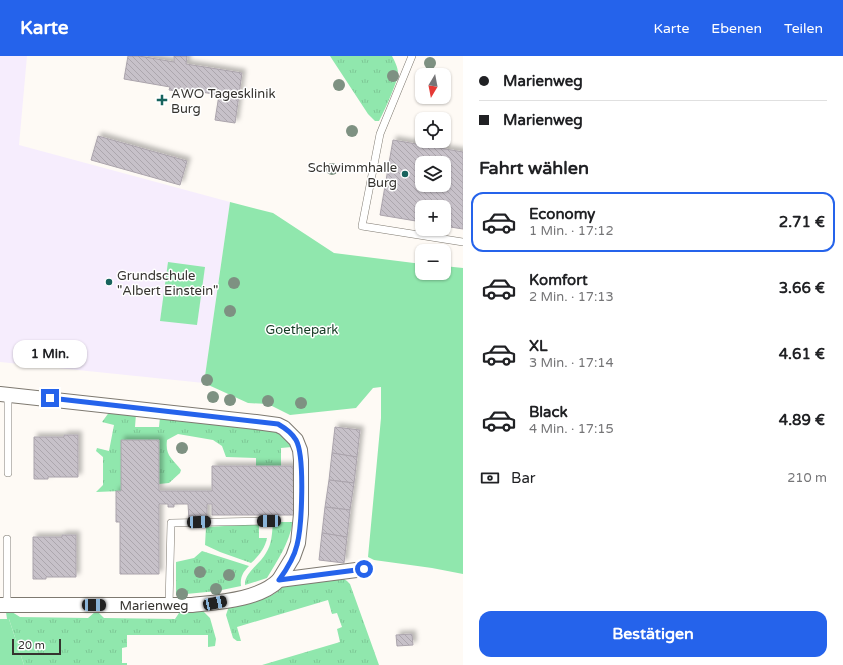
<!DOCTYPE html>
<html lang="de">
<head>
<meta charset="utf-8">
<style>
  body { margin:0; font-family:"Varela Round",sans-serif; background:#f6f6f6; color:#202124; height:100vh; display:flex; flex-direction:column; font-size:15px; white-space:nowrap }
  * { box-sizing:border-box; margin:0 }
  p { font-size:13px; color:#757577 }
  .icon { flex:none; width:22px; height:22px; fill:none; stroke:currentColor; stroke-width:2; stroke-linecap:round; stroke-linejoin:round }
  .map { position:relative; flex:1; overflow:hidden }
  .details { display:flex; flex-direction:column; background:#fff; width:380px }
  .details>* { flex:none }
  .banner { display:grid; align-content:center; height:88px; padding:0 16px; background:#fff }
  .needle { width:26px; rotate:190deg }
  .tools { position:absolute; left:415px; top:12px; display:grid; gap:8px }
  .tools a { display:grid; place-items:center; width:36px; height:36px; border-radius:8px; background:#fff; box-shadow:0 1px 3px #0004; font-size:20px }
  .scale { position:absolute; left:12px; bottom:10px; width:49px; box-sizing:border-box; padding-left:4px; border:2px solid #35332f; border-top:0; font-size:11px; line-height:14px; white-space:nowrap; color:#35332f; -webkit-text-stroke:3px #fff; paint-order:stroke }
  .end { position:absolute; width:18px; height:18px; margin:-9px; border:5px solid #2563eb; background:#fff; box-shadow:0 0 0 2px #fff }
  .from { border-radius:50% }
  .bubble { position:absolute; height:28px; border-radius:12px; background:#fff; box-shadow:0 1px 3px #0004; font-size:13px; font-weight:700; line-height:28px; text-align:center }
  .car { position:absolute; width:12px; height:24px; margin:-12px -6px; border-radius:5px; box-shadow:0 0 3px 1px #0007; background:linear-gradient(#222 24%,#8ab4d8 0 40%,#222 0 76%,#8ab4d8 0 86%,#222 0) }
  .banner b { display:flex; align-items:center; gap:14px; height:38px; font-size:15px }
  .banner b+b { border-top:1px solid #e0e0e0 }
  .banner i { width:10px; height:10px; background:#202124 }
  ul { padding:0; list-style:none }
  li { display:flex; align-items:center; gap:12px; height:60px; margin:0 8px 6px; padding:0 8px; border:2px solid transparent; border-radius:12px }
  li div { flex:1 }
  li b { display:block; font-size:15px }
  li em { font-style:normal; font-weight:700 }
  li.on { border-color:#2563eb }
  li>.icon { width:36px; height:36px; stroke-width:1.5 }
  h2 { padding:0 16px; font-size:18px; line-height:48px }
  .pay { display:flex; align-items:center; gap:10px; height:44px; padding:0 16px; font-size:15px }
  .pay p { margin-inline-start:auto }
  .button { display:flex; gap:8px; margin-top:auto; padding:8px 16px }
  .button a { flex:1; height:46px; border-radius:12px; background:#2563eb; color:#fff; font-size:16px; font-weight:700; line-height:46px; text-align:center }
  header { display:flex; align-items:center; gap:24px; box-sizing:border-box; height:56px; padding:0 20px; background:#2563eb; color:#fff }
  header strong { font-size:19px }
  nav { display:flex; gap:22px; margin-inline-start:auto; font-size:14px }
  main { display:flex; flex:1; min-height:0 }
  .map>svg:first-child { display:block }
  .education { fill:#f6edfd }
  .grass { fill:url(#grass-tufts) }
  .park { fill:#90e7ad }
  .building { fill:url(#building-back-hatch); stroke:#aba4ac; fill-rule:evenodd; filter:url(#shadow) }
  .lines { fill:none; stroke-linecap:round; stroke-linejoin:round }
  .service-casing { stroke:#7e7970; stroke-width:8 }
  .minor-casing { stroke:#7e7970; stroke-width:16 }
  .service { stroke:#fff; stroke-width:7 }
  .minor { stroke:#fff; stroke-width:14 }
  .tree { fill:#7e9182 }
  .route { stroke:#2563eb; stroke-width:5 }
  .poi-dot { fill:#17635d; stroke:#fff; stroke-width:1.5 }
  .labels { text-anchor:middle; stroke-width:3; stroke-linejoin:round; paint-order:stroke }
  .poi-label { font-size:13px; fill:#35332f; stroke:#fff; text-anchor:start }
  .park-label { font-size:13px; fill:#153b24; stroke:#fff }
  .street-label { font-size:13px; fill:#35332f; stroke:#fff }
</style>
</head>
<body>
<header>
<strong>Karte</strong>
<nav><a>Karte</a><a>Ebenen</a><a>Teilen</a></nav>
</header>
<main>
<div class="map">
<svg width="463" height="609" viewBox="0 0 463 609">
  <defs>
    <pattern id="grass-tufts" width="24" height="20" patternUnits="userSpaceOnUse"><rect width="24" height="20" fill="#90e7ad"/><path d="M3 7l-1-3M5 7V3M7 7l1-3M15 17l-1-3M17 17v-4M19 17l1-3" fill="none" stroke="#7dc795"/></pattern>
    <pattern id="building-back-hatch" width="6" height="6" patternUnits="userSpaceOnUse"><rect width="6" height="6" fill="#c7c1c9"/><path d="M-1 5l2 2M0 0l6 6M5-1l2 2" fill="none" stroke="#aca6ad"/></pattern>
    <filter id="shadow"><feDropShadow dx="3.5" dy="-3.5" stdDeviation="2" flood-color="#0004"/></filter>
  </defs>
  <rect width="100%" height="100%" fill="#fefaf5"/>
  <path class="education" d="M 0,0 L 27,0 L 19,89 L 230,146 L 204,327 L 0,306 Z"/>
  <g class="grass">
    <path d="M 330,0 L 392,0 C 395,6 398,11 398,18 C 398,25 383,58 379,65 L 375,65 L 368,58 Z"/>
    <path d="M 110,355 L 136,358 L 135,371 L 159,371 L 160,361 L 276,376 L 283,380 L 292,391 L 281,392 L 281,410 L 256,410 L 256,402 L 226,401 L 222,390 L 213,384 L 178,378 L 167,384 C 165,400 172,402 181,414 L 180,417 L 169,427 L 159,428 L 159,384 L 121,384 L 121,435 L 96,436 L 103,429 L 103,401 L 96,395 L 97,392 L 109,395 L 114,369 L 102,366 Z"/>
    <path d="M 273,466 L 293,466 C 288,489 279,502 267,522 L 245,529 C 244,517 261,507 266,497 C 272,488 272,477 273,466 Z"/>
    <path d="M 259,468 L 259,482 L 267,482 C 265,492 259,500 251,507 L 220,496 L 205,489 L 206,471 Z"/>
    <path d="M 202,495 L 249,510 C 243,516 240,521 241,530 L 217,535 L 176,539 L 176,506 L 194,502 Z"/>
    <path d="M 344,523 L 347,525 L 350,528 L 379,609 L 262,609 L 340,586 L 337,573 L 342,571 L 337,557 L 332,558 L 328,544 L 237,571 L 241,585 L 237,585 L 233,582 L 226,559 L 229,550 C 243,548 257,546 270,540 C 276,538 280,532 286,529 Z"/>
    <path d="M 203,555 L 210,562 L 216,583 L 215,590 L 208,591 L 208,579 L 127,579 L 127,591 L 122,592 L 122,607 L 127,607 L 127,609 L 24,609 L 9,563 L 7,563 L 6,556 L 12,556 L 20,561 L 88,562 L 95,556 L 98,556 L 104,562 L 175,563 L 179,557 Z"/>
  </g>
  <g class="park">
    <path d="M 230,146 L 273,157 L 334,197 L 422,208 L 422,217 L 444,217 L 444,210 L 463,212 L 463,518 L 432,512 L 374,504 L 368,501 L 381,362 L 381,331 L 373,332 L 356,352 L 290,359 L 268,348 L 248,347 L 204,327 Z"/>
    <path d="M 168,206 L 205,211 L 197,269 L 160,265 Z"/>
    <path d="M 0,563 L 9,563 L 24,609 L 0,609 Z"/>
  </g>
  <g class="building">
    <path d="M 128,0 L 139,0 L 174,6 L 174,0 L 187,0 L 186,8 L 242,17 L 235,67 L 215,64 L 219,39 L 178,32 L 177,35 L 169,34 L 170,31 L 124,23 Z"/>
    <path d="M 98,80 L 187,105 L 180,129 L 91,104 Z"/>
    <path d="M 393,84 L 463,96 L 463,173 L 444,170 L 444,151 L 422,151 L 422,166 L 380,159 ZM 422,107 L 444,107 L 444,129 L 422,129 Z"/>
    <path d="M 335,371 L 360,374 L 357,401 L 332,397 Z"/>
    <path d="M 64,379 L 78,379 L 78,421 L 48,421 L 48,423 L 34,423 L 34,381 L 64,381 Z"/>
    <path d="M 121,384 L 159,384 L 159,435 L 212,435 L 212,410 L 293,410 L 294,459 L 212,459 L 212,448 L 207,448 L 207,464 L 189,464 L 188,448 L 174,448 L 174,451 L 168,451 L 168,448 L 159,448 L 159,518 L 120,518 L 120,466 L 116,466 L 116,435 L 121,435 Z"/>
    <path d="M 332,397 L 357,401 L 354,427 L 329,424 Z"/>
    <path d="M 329,424 L 354,427 L 350,454 L 325,451 Z"/>
    <path d="M 325,451 L 350,454 L 347,481 L 322,477 Z"/>
    <path d="M 322,477 L 347,481 L 344,507 L 319,504 Z"/>
    <path d="M 62,479 L 76,479 L 76,521 L 46,521 L 46,523 L 33,523 L 33,481 L 62,481 Z"/>
    <path d="M 412,578 L 413,589 L 397,590 L 396,579 Z"/>
  </g>
  <g class="lines">
    <g class="service-casing">
      <g id="service">
        <path d="M 412,0 L 380,78 L 362,170 L 463,186"/>
        <path d="M 8,417 L 8,338"/>
        <path d="M 7,549 L 7,483"/>
        <path d="M 169,550 L 171,467 L 269,465"/>
      </g>
    </g>
    <g class="minor-casing">
      <g id="minor">
        <path d="M 0,338 L 256,366 L 278,369 L 284,372 L 296,384 L 300,394 L 301,404 L 301,458 L 298,487 L 293,501 L 279,524"/>
        <path d="M 0,549 L 192,549 C 219,546 259,544 279,524 L 364,513"/>
      </g>
    </g>
    <use href="#service" class="service"/>
    <use href="#minor" class="minor"/>
  </g>
  <g class="tree">
    <circle cx="430" cy="7" r="6"/>
    <circle cx="393" cy="20" r="6"/>
    <circle cx="339" cy="29" r="6"/>
    <circle cx="352" cy="75" r="6"/>
    <circle cx="332" cy="113" r="6"/>
    <circle cx="234" cy="227" r="6"/>
    <circle cx="230" cy="255" r="6"/>
    <circle cx="207" cy="324" r="6"/>
    <circle cx="213" cy="341" r="6"/>
    <circle cx="230" cy="344" r="6"/>
    <circle cx="268" cy="345" r="6"/>
    <circle cx="301" cy="347" r="6"/>
    <circle cx="182" cy="392" r="6"/>
    <circle cx="200" cy="516" r="6"/>
    <circle cx="229" cy="519" r="6"/>
    <circle cx="216" cy="533" r="6"/>
    <circle cx="182" cy="538" r="6"/>
  </g>
  <g class="lines">
    <path class="route" d="M 50,342 L 278,368 C 285,372 292,377 296,384 C 305,400 302,470 297,489 C 294,502 287,513 279,524 L 364,513"/>
  </g>
  <g class="poi-dot">
    <path d="M160 38h4v4h4v4h-4v4h-4v-4h-4v-4h4z"/>
    <circle cx="405" cy="118" r="4"/>
    <circle cx="109" cy="226" r="4"/>
  </g>
  <g class="labels">
    <g class="poi-label">
      <text x="171" y="42">AWO Tagesklinik<tspan x="171" dy="15">Burg</tspan></text>
      <text x="397" y="116" text-anchor="end">Schwimmhalle<tspan x="397" dy="15">Burg</tspan></text>
      <text x="117" y="224">Grundschule<tspan x="117" dy="15">"Albert Einstein"</tspan></text>
    </g>
    <g class="park-label">
      <text x="302" y="278">Goethepark</text>
    </g>
    <g class="street-label">
      <text x="154" y="554">Marienweg</text>
    </g>
  </g>
</svg>
<div class="tools">
<a><svg class="needle" viewBox="-14 -14 28 28"><path d="M0-13l5 13h-10z" fill="#e53935"/><path d="M0 13l5-13h-10z" fill="#757577"/></svg></a>
<a><svg class="icon" aria-label="locate" viewBox="0 0 24 24"><circle cx="12" cy="12" r="6"/><path d="M12 2v4M12 18v4M2 12h4M18 12h4"/></svg></a>
<a><svg class="icon" aria-label="layers" viewBox="0 0 24 24"><path d="M12 4l9 5-9 5-9-5zM3 14l9 5 9-5"/></svg></a>
<a>+</a>
<a>−</a>
</div>
<div class="scale">20 m</div>
<i class="end from" style="left:364px;top:513px"></i>
<i class="end" style="left:50px;top:342px"></i>
<div class="bubble" style="left:13px;top:284px;width:74px">1 Min.</div>
<i class="car" style="left:269px;top:465px;rotate:269deg"></i>
<i class="car" style="left:199px;top:466px;rotate:88deg"></i>
<i class="car" style="left:215px;top:547px;rotate:78deg"></i>
<i class="car" style="left:94px;top:549px;rotate:91deg"></i>
</div>
<section class="details">
<div class="banner">
<b><i class="from"></i>Marienweg</b>
<b><i></i>Marienweg</b>
</div>
<h2>Fahrt wählen</h2>
<ul>
<li class="on"><svg class="icon" aria-label="car" viewBox="0 0 24 24"><path d="M5 17H2v-5l4-1 3-4h7l3 4 3 1v5h-3M9 17h6M6 11h13"/><circle cx="7" cy="17" r="2"/><circle cx="17" cy="17" r="2"/></svg><div><b>Economy</b><p>1 Min. · 17:12</p></div><em>2.71 €</em></li>
<li><svg class="icon" aria-label="car" viewBox="0 0 24 24"><path d="M5 17H2v-5l4-1 3-4h7l3 4 3 1v5h-3M9 17h6M6 11h13"/><circle cx="7" cy="17" r="2"/><circle cx="17" cy="17" r="2"/></svg><div><b>Komfort</b><p>2 Min. · 17:13</p></div><em>3.66 €</em></li>
<li><svg class="icon" aria-label="car" viewBox="0 0 24 24"><path d="M5 17H2v-5l4-1 3-4h7l3 4 3 1v5h-3M9 17h6M6 11h13"/><circle cx="7" cy="17" r="2"/><circle cx="17" cy="17" r="2"/></svg><div><b>XL</b><p>3 Min. · 17:14</p></div><em>4.61 €</em></li>
<li><svg class="icon" aria-label="car" viewBox="0 0 24 24"><path d="M5 17H2v-5l4-1 3-4h7l3 4 3 1v5h-3M9 17h6M6 11h13"/><circle cx="7" cy="17" r="2"/><circle cx="17" cy="17" r="2"/></svg><div><b>Black</b><p>4 Min. · 17:15</p></div><em>4.89 €</em></li>
</ul>
<div class="pay"><svg class="icon" aria-label="cash" viewBox="0 0 24 24"><path d="M3 7h18v10H3z"/><circle cx="12" cy="12" r="2"/></svg>Bar<p>210 m</p></div>
<div class="button"><a>Bestätigen</a></div>
</section>
</main>
</body>
</html>
